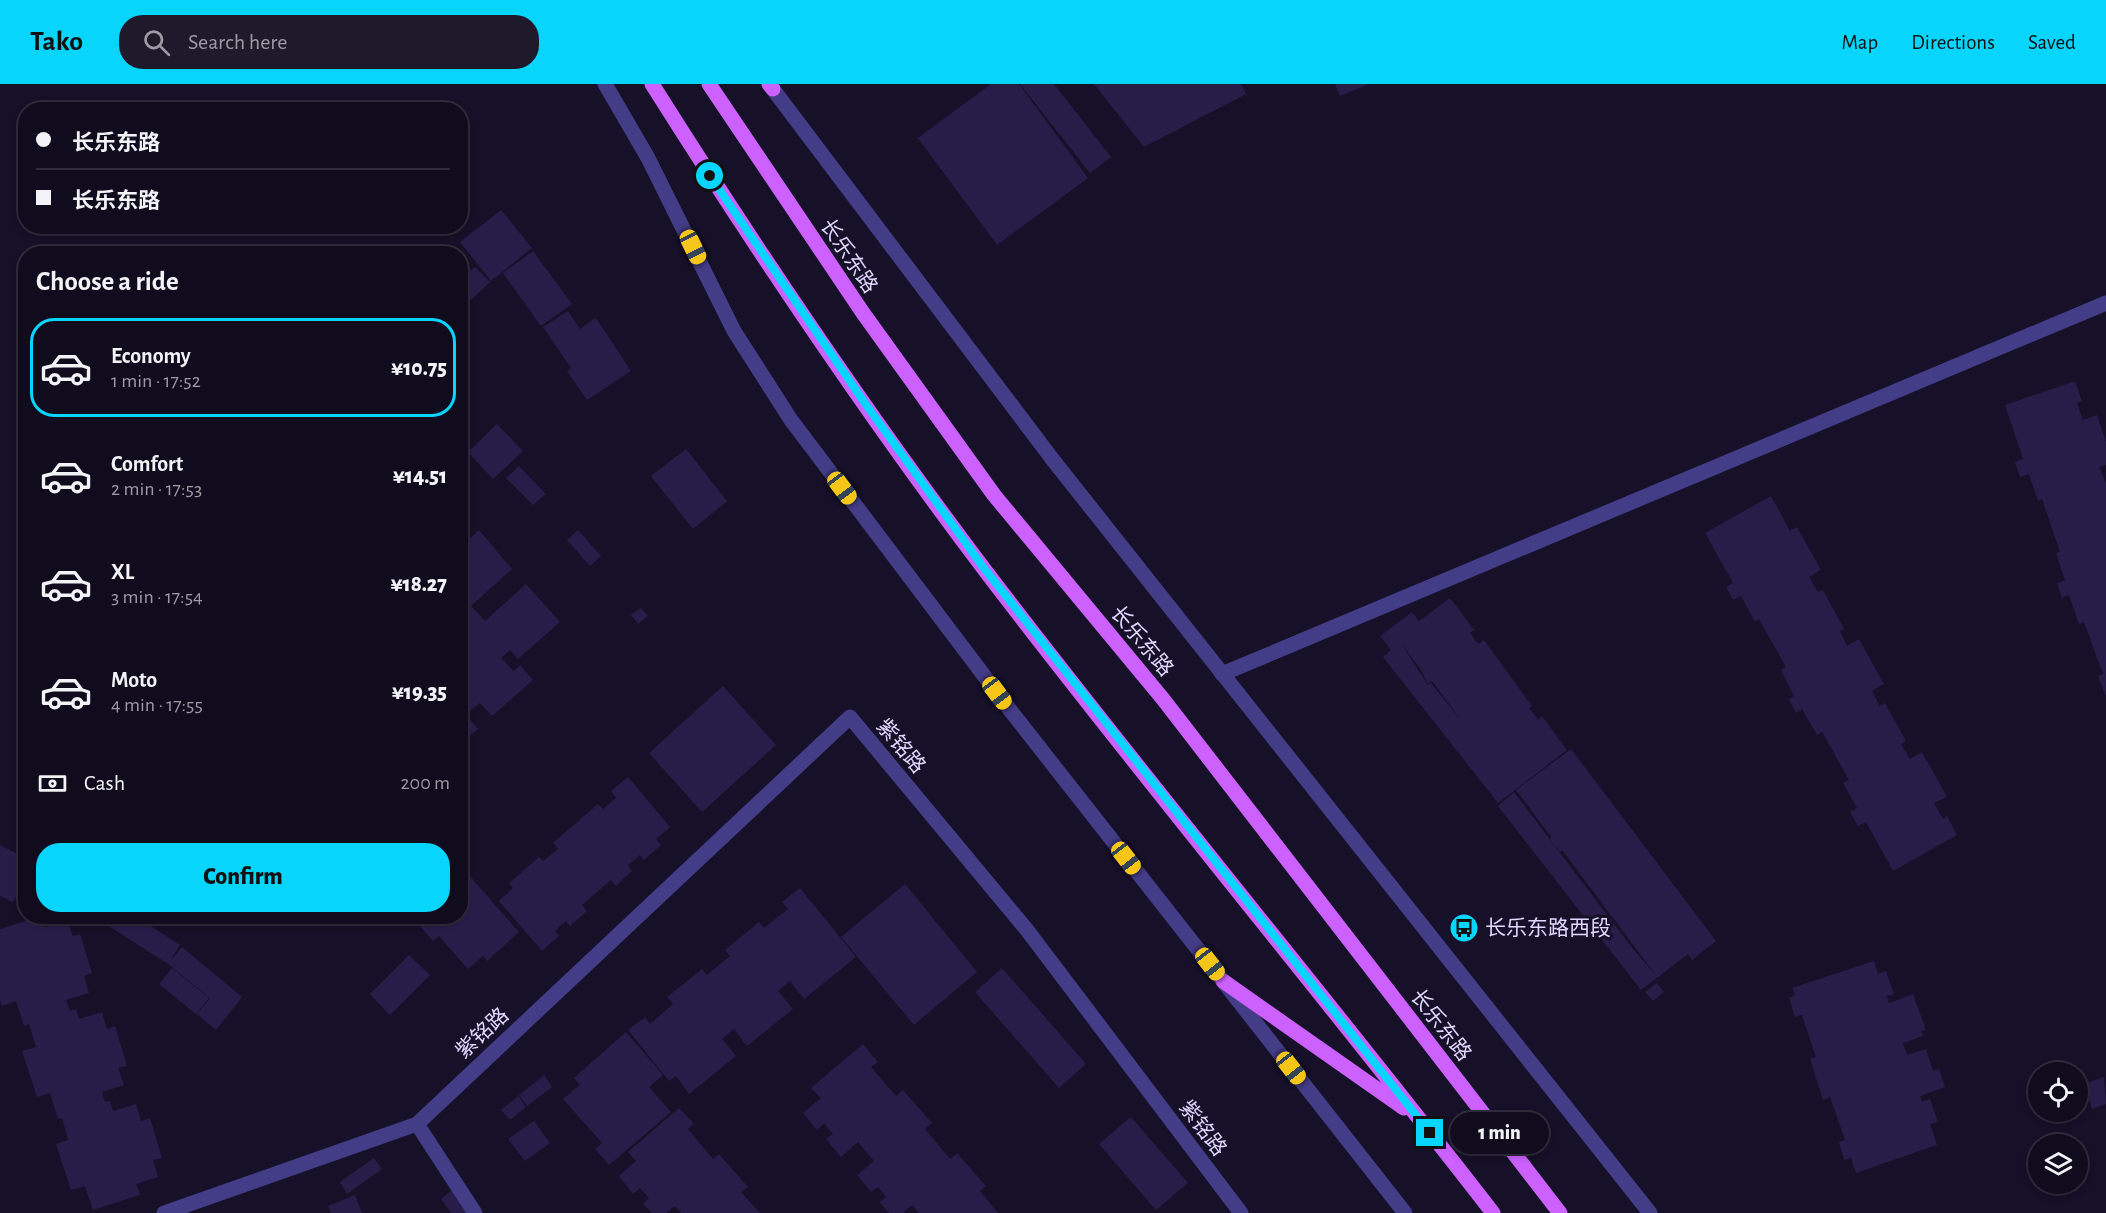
<!DOCTYPE html>
<html lang="en">
<head>
<meta charset="utf-8">
<style>
  body { margin:0; font-family:"Alegreya Sans","Noto Sans SC",sans-serif; background:#1e1a2b; color:#f1f3f6; height:100vh; display:flex; flex-direction:column; font-size:22px; white-space:nowrap }
  * { box-sizing:border-box; margin:0 }
  p { font-size:20px; color:#9c9ba4 }
  .icon { flex:none; width:33px; height:33px; fill:none; stroke:currentColor; stroke-width:2; stroke-linecap:round; stroke-linejoin:round }
  .map { position:relative; flex:1; overflow:hidden }
  .side { position:absolute; left:18px; top:162px; width:450px; height:678px; display:flex; flex-direction:column; background:#100c1e; border-radius:24px; box-shadow:0 3px 9px #0003,0 0 0 2px #302c3c }
  .side>* { flex:none }
  .guide { position:absolute; left:18px; top:18px; width:450px; height:132px; border-radius:24px; box-shadow:0 3px 9px #0003,0 0 0 2px #302c3c; display:grid; align-content:center; height:132px; padding:0 18px; background:#100c1e }
  .buttons { position:absolute; left:2028px; top:978px; display:grid; gap:12px }
  .buttons a { display:grid; place-items:center; width:60px; height:60px; border-radius:50%; background:#100c1e; box-shadow:0 3px 9px #0003,0 0 0 2px #302c3c; font-size:30px }
  .end { position:absolute; width:27px; height:27px; margin:-14px; border:8px solid #07d5fc; background:#111; box-shadow:0 0 0 3px #111 }
  .from { border-radius:50% }
  .bubble { position:absolute; height:42px; border-radius:21px; background:#100c1e; box-shadow:0 3px 9px #0003,0 0 0 2px #302c3c; font-size:20px; font-weight:800; line-height:42px; text-align:center }
  .car { position:absolute; width:18px; height:36px; margin:-18px -9px; border-radius:8px; box-shadow:0 0 4px 2px #0007; background:linear-gradient(#f5c518 24%,#345 0 40%,#f5c518 0 76%,#345 0 86%,#f5c518 0) }
  .guide b { display:flex; align-items:center; gap:21px; height:57px; font-size:22px }
  .guide b+b { border-top:2px solid #302c3c }
  .guide i { width:15px; height:15px; background:#f1f3f6 }
  ul { padding:0; list-style:none }
  li { display:flex; align-items:center; gap:18px; height:99px; margin:0 12px 9px; padding:0 6px; border:3px solid transparent; border-radius:24px }
  li div { flex:1 }
  li b { display:block; font-size:22px }
  li em { font-style:normal; font-weight:800 }
  li.on { border-color:#07d5fc }
  li>.icon { width:54px; height:54px; stroke-width:1.5 }
  h2 { padding:0 18px; font-size:27px; line-height:72px }
  .pay { display:flex; align-items:center; gap:15px; height:66px; padding:0 18px; font-size:22px }
  .pay p { margin-inline-start:auto }
  .cta { display:flex; gap:12px; margin-top:auto; padding:12px 18px }
  .cta a { flex:1; height:69px; border-radius:24px; background:#07d5fc; color:#111; font-size:24px; font-weight:800; line-height:69px; text-align:center }
  header { display:flex; align-items:center; gap:36px; box-sizing:border-box; height:84px; padding:0 30px; background:#07d5fc; color:#111 }
  header strong { font-size:28px }
  nav { display:flex; gap:33px; margin-inline-start:auto; font-size:21px }
  .search { width:420px; height:54px; background:#1e1a2b; display:flex; align-items:center; gap:15px; box-sizing:border-box; padding:0 21px; border-radius:24px; color:#9c9ba4; font-size:22px }
  .map>svg:first-child { display:block }
  .building { fill:#281d49; fill-rule:evenodd }
  .lines { fill:none; stroke-linecap:round; stroke-linejoin:round }
  .street { stroke:#433c87; stroke-width:15 }
  .primary { stroke:#cc61fd; stroke-width:15 }
  .route { stroke:#07d5fc; stroke-width:8 }
  .labels { text-anchor:middle; stroke-width:6; stroke-linejoin:round; paint-order:stroke }
  .street-label { font-size:21px; fill:#dfd8ff; stroke:#161028 }
  .poi-label { font-size:21px; fill:#dfd8ff; stroke:#161028; text-anchor:start }
</style>
</head>
<body>
<header>
<strong>Tako</strong>
<div class="search"><svg class="icon" aria-label="search" viewBox="0 0 24 24"><circle cx="10" cy="10" r="6"/><path d="M15 15l6 6"/></svg>Search here</div>
<nav><a>Map</a><a>Directions</a><a>Saved</a></nav>
</header>
<div class="map">
<svg width="2106" height="1129" viewBox="0 0 2106 1129">
  <rect width="100%" height="100%" fill="#161028"/>
  <g class="building">
    <path d="M 991,0 L 1019,0 L 1088,94 L 997,161 L 918,54 Z"/>
    <path d="M 1020,0 L 1054,0 L 1111,73 L 1090,89 Z"/>
    <path d="M 1094,0 L 1241,0 L 1246,10 L 1144,63 Z"/>
    <path d="M 1335,0 L 1369,0 L 1340,12 Z"/>
    <path d="M 501,126 L 532,164 L 491,197 L 460,158 Z"/>
    <path d="M 533,167 L 572,220 L 541,242 L 503,189 Z"/>
    <path d="M 475,183 L 490,198 L 471,216 L 460,205 L 460,196 Z"/>
    <path d="M 568,227 L 580,245 L 596,234 L 631,287 L 587,316 L 567,287 L 571,284 L 543,243 Z"/>
    <path d="M 2075,297 L 2082,317 L 2077,319 L 2083,336 L 2097,331 L 2106,358 L 2106,381 L 2099,383 L 2106,399 L 2106,613 L 2098,592 L 2103,590 L 2084,538 L 2079,540 L 2069,511 L 2062,514 L 2057,499 L 2065,496 L 2056,469 L 2060,468 L 2042,415 L 2038,417 L 2029,390 L 2020,393 L 2015,378 L 2023,375 L 2005,321 Z"/>
    <path d="M 497,340 L 523,367 L 493,395 L 468,368 Z"/>
    <path d="M 686,365 L 727,417 L 693,445 L 651,392 Z"/>
    <path d="M 519,382 L 546,410 L 533,421 L 506,394 Z"/>
    <path d="M 1771,412 L 1790,447 L 1797,443 L 1821,486 L 1809,493 L 1818,508 L 1823,506 L 1844,545 L 1840,547 L 1847,562 L 1859,555 L 1884,600 L 1872,607 L 1880,622 L 1885,619 L 1906,657 L 1901,660 L 1910,675 L 1922,668 L 1947,713 L 1934,719 L 1943,735 L 1947,732 L 1957,751 L 1893,787 L 1866,738 L 1858,742 L 1850,728 L 1857,724 L 1843,699 L 1849,696 L 1822,648 L 1817,651 L 1802,625 L 1796,629 L 1789,615 L 1794,612 L 1781,586 L 1786,583 L 1759,535 L 1755,538 L 1741,512 L 1733,516 L 1726,503 L 1733,499 L 1705,449 Z"/>
    <path d="M 479,446 L 512,485 L 471,522 L 485,537 L 526,500 L 560,538 L 518,575 L 510,566 L 501,574 L 514,587 L 520,581 L 533,596 L 492,632 L 480,619 L 466,630 L 478,645 L 460,660 L 460,463 Z"/>
    <path d="M 578,446 L 601,472 L 590,482 L 567,456 Z"/>
    <path d="M 1450,514 L 1474,546 L 1470,549 L 1478,560 L 1484,556 L 1532,622 L 1529,624 L 1538,636 L 1542,632 L 1567,666 L 1498,719 L 1383,573 L 1391,566 L 1380,552 L 1412,528 L 1419,537 ZM 1400,558 L 1421,586 L 1428,600 L 1432,597 L 1464,640 L 1431,599 L 1424,604 L 1428,601 Z"/>
    <path d="M 641,524 L 648,532 L 638,540 L 631,531 Z"/>
    <path d="M 723,602 L 776,661 L 702,728 L 649,669 Z"/>
    <path d="M 1571,665 L 1716,857 L 1692,876 L 1688,870 L 1641,906 L 1498,722 L 1514,708 L 1633,865 L 1655,890 L 1562,766 L 1560,768 L 1550,755 L 1551,753 L 1516,706 Z"/>
    <path d="M 628,693 L 670,743 L 656,755 L 661,761 L 644,776 L 640,771 L 628,781 L 632,787 L 616,802 L 611,796 L 582,821 L 587,827 L 570,842 L 566,837 L 555,847 L 559,852 L 542,867 L 499,817 L 513,804 L 509,799 L 539,773 L 543,777 L 558,765 L 553,759 L 598,720 L 603,725 L 616,714 L 611,707 Z"/>
    <path d="M 0,761 L 26,774 L 26,792 L 13,818 L 0,812 Z"/>
    <path d="M 460,781 L 519,848 L 487,877 L 483,872 L 468,885 L 439,852 L 433,857 L 418,840 L 423,835 L 421,832 L 460,832 Z"/>
    <path d="M 905,800 L 977,888 L 914,941 L 841,853 Z"/>
    <path d="M 800,804 L 856,873 L 804,915 L 790,897 L 778,907 L 793,925 L 747,962 L 734,945 L 722,955 L 736,972 L 689,1010 L 676,992 L 669,997 L 628,946 L 645,933 L 650,940 L 673,920 L 667,913 L 702,885 L 707,891 L 730,872 L 725,866 L 759,838 L 764,844 L 788,825 L 782,818 Z"/>
    <path d="M 41,832 L 45,843 L 67,836 L 73,852 L 80,850 L 92,889 L 84,892 L 89,909 L 66,916 L 70,927 L 76,925 L 79,935 L 102,928 L 107,945 L 115,942 L 127,982 L 118,984 L 124,1001 L 102,1008 L 105,1018 L 110,1017 L 113,1027 L 136,1020 L 141,1037 L 150,1034 L 162,1074 L 153,1076 L 158,1093 L 136,1100 L 140,1111 L 93,1126 L 85,1102 L 71,1106 L 56,1060 L 68,1056 L 62,1034 L 58,1035 L 50,1009 L 37,1013 L 22,967 L 36,963 L 29,940 L 24,942 L 16,917 L 2,922 L 0,916 L 0,845 Z"/>
    <path d="M 93,832 L 135,832 L 180,861 L 170,877 L 182,863 L 242,913 L 216,946 L 197,930 L 210,914 L 168,880 Z"/>
    <path d="M 409,871 L 430,891 L 390,931 L 370,910 Z"/>
    <path d="M 1874,877 L 1878,890 L 1886,887 L 1894,910 L 1887,912 L 1889,919 L 1913,910 L 1926,946 L 1921,947 L 1923,952 L 1903,959 L 1907,971 L 1926,965 L 1933,987 L 1939,985 L 1945,1003 L 1920,1012 L 1922,1018 L 1930,1015 L 1938,1038 L 1930,1040 L 1937,1061 L 1856,1089 L 1851,1074 L 1844,1076 L 1839,1058 L 1845,1056 L 1830,1013 L 1823,1016 L 1810,975 L 1816,973 L 1802,931 L 1795,933 L 1789,914 L 1795,911 L 1792,904 Z"/>
    <path d="M 172,884 L 209,914 L 196,930 L 159,900 Z"/>
    <path d="M 1002,884 L 1086,980 L 1059,1004 L 975,908 Z"/>
    <path d="M 1657,899 L 1664,908 L 1653,917 L 1645,908 Z"/>
    <path d="M 626,948 L 663,991 L 649,1003 L 671,1028 L 609,1081 L 595,1065 L 602,1059 L 563,1015 L 580,1001 L 574,994 Z"/>
    <path d="M 863,960 L 878,978 L 871,983 L 896,1012 L 903,1006 L 932,1039 L 925,1045 L 950,1075 L 957,1069 L 986,1102 L 980,1107 L 998,1129 L 919,1129 L 912,1121 L 903,1129 L 889,1129 L 880,1118 L 886,1113 L 878,1103 L 871,1108 L 857,1091 L 874,1077 L 858,1058 L 841,1073 L 826,1055 L 833,1050 L 824,1039 L 817,1046 L 803,1029 L 821,1014 L 811,1004 Z"/>
    <path d="M 544,991 L 552,1003 L 527,1022 L 519,1011 Z"/>
    <path d="M 2104,993 L 2106,1020 L 2092,1025 L 2084,1000 Z"/>
    <path d="M 518,1012 L 526,1023 L 510,1036 L 501,1026 Z"/>
    <path d="M 679,1024 L 694,1040 L 688,1045 L 713,1075 L 719,1070 L 748,1103 L 741,1108 L 760,1129 L 681,1129 L 675,1122 L 666,1129 L 652,1129 L 643,1120 L 649,1114 L 640,1104 L 633,1110 L 619,1092 L 636,1077 L 628,1068 Z"/>
    <path d="M 1131,1033 L 1188,1099 L 1156,1126 L 1099,1060 Z"/>
    <path d="M 534,1037 L 550,1059 L 525,1077 L 508,1055 Z"/>
    <path d="M 374,1074 L 382,1085 L 347,1110 L 340,1098 Z"/>
    <path d="M 459,1101 L 476,1129 L 451,1129 L 441,1115 Z"/>
    <path d="M 355,1111 L 362,1129 L 331,1129 L 328,1122 Z"/>
  </g>
  <g class="lines">
    <g class="street">
      <path d="M 605,0 L 648,74 L 734,247 L 791,336 L 1010,626 L 1405,1129"/>
      <path d="M 769,0 L 1053,376 L 1650,1129"/>
      <path d="M 1222,590 L 2106,219"/>
      <path d="M 417,1040 L 475,1129"/>
      <path d="M 164,1129 L 417,1040 L 850,633 L 1027,846 L 1241,1129"/>
    </g>
    <g class="primary">
      <path d="M 652,0 C 756,165 866,329 984,485 C 1150,703 1326,913 1493,1129"/>
      <path d="M 709,0 L 863,229 L 994,411 L 1163,615 L 1560,1129"/>
      <path d="M 769,0 L 773,5"/>
      <path d="M 1223,897 L 1404,1024"/>
    </g>
  </g>
  <g class="lines">
    <path class="route" d="M 710,92 L 864,318 L 983,483 L 1430,1049"/>
  </g>
  <defs>
    <g id="bus-disc" transform="scale(1.5)"><circle r="9.5" fill="#07d5fc" stroke="#161028"/><path d="M-5-6H5V4H4V6H2V4H-2V6H-4V4H-5ZM-3.5-4V0h7V-4ZM-3.5 1.2v1.5H-2V1.2ZM2 1.2v1.5H3.5V1.2Z" fill="#111"/></g>
  </defs>
  <g fill-rule="evenodd">
    <use href="#bus-disc" x="1464" y="844"/>
  </g>
  <g class="labels">
    <g class="street-label">
      <text transform="translate(849 172) rotate(56)" y="7">长乐东路</text>
      <text transform="translate(1142 557) rotate(50)" y="7">长乐东路</text>
      <text transform="translate(901 662) rotate(50)" y="7">紫铭路</text>
      <text transform="translate(1441 941) rotate(52)" y="7">长乐东路</text>
      <text transform="translate(482 949) rotate(-43)" y="7">紫铭路</text>
      <text transform="translate(1203 1044) rotate(53)" y="7">紫铭路</text>
    </g>
    <g class="poi-label">
      <text x="1485" y="851">长乐东路西段</text>
    </g>
  </g>
</svg>
<div class="buttons">
<a><svg class="icon" aria-label="locate" viewBox="0 0 24 24"><circle cx="12" cy="12" r="6"/><path d="M12 2v4M12 18v4M2 12h4M18 12h4"/></svg></a>
<a><svg class="icon" aria-label="layers" viewBox="0 0 24 24"><path d="M12 4l9 5-9 5-9-5zM3 14l9 5 9-5"/></svg></a>
</div>
<i class="end from" style="left:710px;top:92px"></i>
<i class="end" style="left:1430px;top:1049px"></i>
<div class="bubble" style="left:1450px;top:1028px;width:99px">1 min</div>
<i class="car" style="left:693px;top:163px;rotate:154deg"></i>
<i class="car" style="left:842px;top:404px;rotate:143deg"></i>
<i class="car" style="left:997px;top:609px;rotate:143deg"></i>
<i class="car" style="left:1126px;top:774px;rotate:142deg"></i>
<i class="car" style="left:1210px;top:880px;rotate:142deg"></i>
<i class="car" style="left:1291px;top:984px;rotate:142deg"></i>
<div class="guide">
<b><i class="from"></i>长乐东路</b>
<b><i></i>长乐东路</b>
</div>
<section class="side">
<h2>Choose a ride</h2>
<ul>
<li class="on"><svg class="icon" aria-label="car" viewBox="0 0 24 24"><path d="M5 17H2v-5l4-1 3-4h7l3 4 3 1v5h-3M9 17h6M6 11h13"/><circle cx="7" cy="17" r="2"/><circle cx="17" cy="17" r="2"/></svg><div><b>Economy</b><p>1 min · 17:52</p></div><em>¥10.75</em></li>
<li><svg class="icon" aria-label="car" viewBox="0 0 24 24"><path d="M5 17H2v-5l4-1 3-4h7l3 4 3 1v5h-3M9 17h6M6 11h13"/><circle cx="7" cy="17" r="2"/><circle cx="17" cy="17" r="2"/></svg><div><b>Comfort</b><p>2 min · 17:53</p></div><em>¥14.51</em></li>
<li><svg class="icon" aria-label="car" viewBox="0 0 24 24"><path d="M5 17H2v-5l4-1 3-4h7l3 4 3 1v5h-3M9 17h6M6 11h13"/><circle cx="7" cy="17" r="2"/><circle cx="17" cy="17" r="2"/></svg><div><b>XL</b><p>3 min · 17:54</p></div><em>¥18.27</em></li>
<li><svg class="icon" aria-label="car" viewBox="0 0 24 24"><path d="M5 17H2v-5l4-1 3-4h7l3 4 3 1v5h-3M9 17h6M6 11h13"/><circle cx="7" cy="17" r="2"/><circle cx="17" cy="17" r="2"/></svg><div><b>Moto</b><p>4 min · 17:55</p></div><em>¥19.35</em></li>
</ul>
<div class="pay"><svg class="icon" aria-label="cash" viewBox="0 0 24 24"><path d="M3 7h18v10H3z"/><circle cx="12" cy="12" r="2"/></svg>Cash<p>200 m</p></div>
<div class="cta"><a>Confirm</a></div>
</section>
</div>
</body>
</html>
